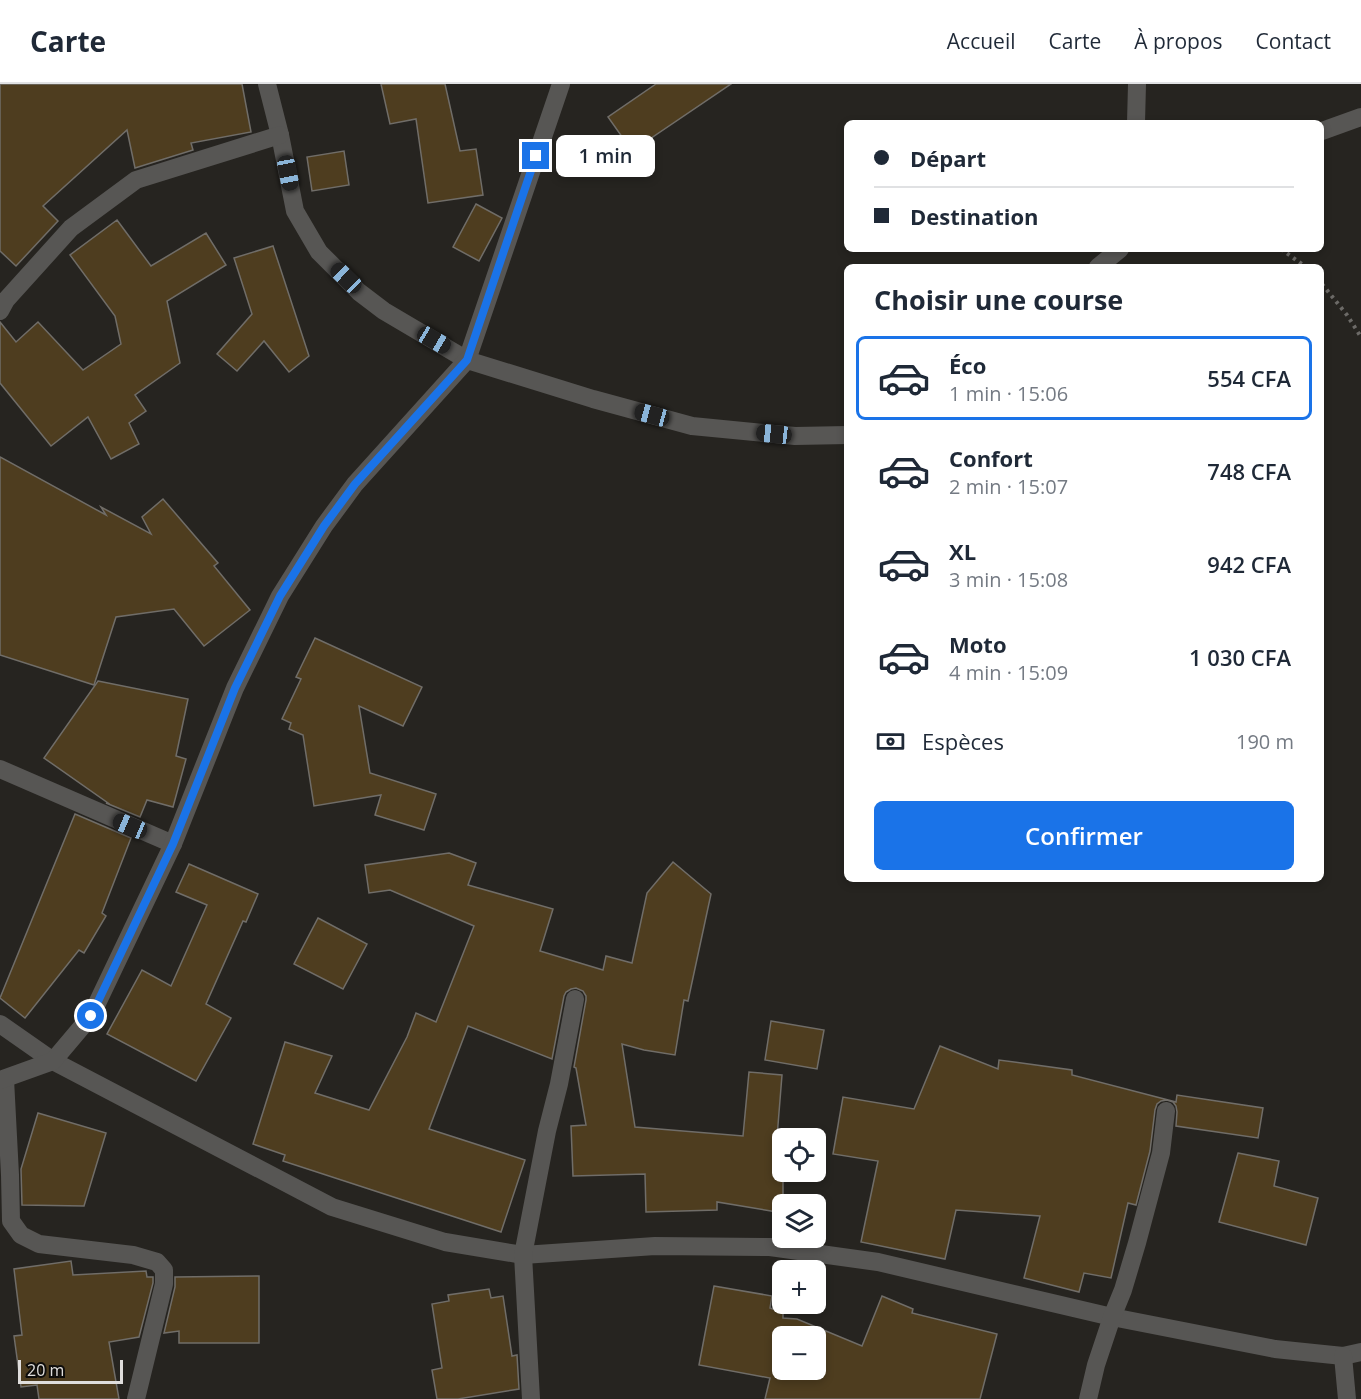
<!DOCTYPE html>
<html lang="fr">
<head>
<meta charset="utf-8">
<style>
  body { margin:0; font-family:"Open Sans",sans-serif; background:#f6f6f7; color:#1f2937; height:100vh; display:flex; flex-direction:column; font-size:22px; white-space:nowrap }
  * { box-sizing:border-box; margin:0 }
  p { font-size:20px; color:#747a83 }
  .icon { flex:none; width:33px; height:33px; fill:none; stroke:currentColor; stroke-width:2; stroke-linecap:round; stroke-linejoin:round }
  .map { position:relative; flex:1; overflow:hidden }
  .drawer { position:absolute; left:844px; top:180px; width:480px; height:618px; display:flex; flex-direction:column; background:#fff; border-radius:9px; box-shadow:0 3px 9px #0003 }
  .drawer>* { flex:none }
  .banner { position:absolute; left:844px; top:36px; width:480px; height:132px; border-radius:9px; box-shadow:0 3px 9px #0003; display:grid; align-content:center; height:132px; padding:0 30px; background:#fff }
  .fabs { position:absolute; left:772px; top:1044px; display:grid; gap:12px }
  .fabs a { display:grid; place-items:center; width:54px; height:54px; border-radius:9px; background:#fff; box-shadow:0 3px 9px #0003; font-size:30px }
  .scale { position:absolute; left:18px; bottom:15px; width:105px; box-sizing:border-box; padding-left:6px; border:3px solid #e0dedc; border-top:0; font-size:16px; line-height:21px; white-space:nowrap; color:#e0dedc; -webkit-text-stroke:4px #0e0d0b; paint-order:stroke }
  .end { position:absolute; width:27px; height:27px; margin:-14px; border:8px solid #1a73e8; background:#fff; box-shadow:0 0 0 3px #fff }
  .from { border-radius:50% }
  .bubble { position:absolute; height:42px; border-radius:9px; background:#fff; box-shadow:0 3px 9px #0003; font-size:20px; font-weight:600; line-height:42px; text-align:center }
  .car { position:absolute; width:18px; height:36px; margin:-18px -9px; border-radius:8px; box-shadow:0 0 4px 2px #0007; background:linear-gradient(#222 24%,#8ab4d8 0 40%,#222 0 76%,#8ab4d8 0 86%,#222 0) }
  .banner b { display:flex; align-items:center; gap:21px; height:57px; font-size:22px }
  .banner b+b { border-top:2px solid #e0e1e3 }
  .banner i { width:15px; height:15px; background:#1f2937 }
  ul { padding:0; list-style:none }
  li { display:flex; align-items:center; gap:18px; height:84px; margin:0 12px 9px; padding:0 18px; border:3px solid transparent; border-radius:9px }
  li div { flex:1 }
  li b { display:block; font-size:22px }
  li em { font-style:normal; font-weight:600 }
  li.selected { border-color:#1a73e8 }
  li>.icon { width:54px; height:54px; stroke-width:1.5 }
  h2 { padding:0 30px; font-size:27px; line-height:72px }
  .pay { display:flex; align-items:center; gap:15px; height:66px; padding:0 30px; font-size:22px }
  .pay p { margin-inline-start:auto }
  .cta { display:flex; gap:12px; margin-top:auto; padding:12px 30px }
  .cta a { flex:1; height:69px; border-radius:9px; background:#1a73e8; color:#fff; font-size:24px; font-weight:600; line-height:69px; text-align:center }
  header { display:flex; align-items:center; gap:36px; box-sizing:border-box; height:84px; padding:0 30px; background:#fff; border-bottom:2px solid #e0e1e3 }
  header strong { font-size:28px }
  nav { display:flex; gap:33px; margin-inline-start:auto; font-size:21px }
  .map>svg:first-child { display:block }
  .building { fill:#4e3d1f; stroke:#706d68; stroke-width:1.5; fill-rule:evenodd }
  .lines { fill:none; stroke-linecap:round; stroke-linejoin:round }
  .path { stroke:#6c6a67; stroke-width:4; stroke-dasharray:3 4.5; stroke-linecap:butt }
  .street { stroke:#575654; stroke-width:18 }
  .route { stroke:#1a73e8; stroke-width:8 }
</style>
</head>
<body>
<header>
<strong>Carte</strong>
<nav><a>Accueil</a><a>Carte</a><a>À propos</a><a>Contact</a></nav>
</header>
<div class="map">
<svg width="1361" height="1315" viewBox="0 0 1361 1315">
  <rect width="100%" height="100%" fill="#262420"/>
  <g class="building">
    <path d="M 0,0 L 242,0 L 251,48 L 191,59 L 193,66 L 135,84 L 127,46 L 43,122 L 58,137 L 16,182 L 0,167 Z"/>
    <path d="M 381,0 L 445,0 L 460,67 L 476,65 L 483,111 L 428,119 L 416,35 L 390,40 Z"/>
    <path d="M 656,0 L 731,0 L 632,67 L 608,33 Z"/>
    <path d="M 344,67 L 349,101 L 312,107 L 307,73 Z"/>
    <path d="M 476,120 L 502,134 L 479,177 L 453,163 Z"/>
    <path d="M 117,136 L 151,182 L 206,149 L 226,181 L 167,217 L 180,279 L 135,311 L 146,327 L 129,339 L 139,360 L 111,375 L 88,333 L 51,362 L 0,299 L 0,238 L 16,258 L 38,238 L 83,286 L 121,260 L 115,232 L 70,171 Z"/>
    <path d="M 273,162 L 309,272 L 289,288 L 264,257 L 237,287 L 217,270 L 252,230 L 234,174 Z"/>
    <path d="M 0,373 L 106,431 L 101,423 L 151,450 L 142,433 L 163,415 L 218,479 L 214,482 L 250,526 L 204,562 L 174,525 L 116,533 L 94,601 L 0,571 Z"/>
    <path d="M 315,554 L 422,603 L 403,642 L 359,622 L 370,689 L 436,710 L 424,746 L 375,731 L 381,711 L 314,722 L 303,651 L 289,645 L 291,639 L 282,635 L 301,595 L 296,593 Z"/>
    <path d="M 98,597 L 188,615 L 176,672 L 186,675 L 173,723 L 147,716 L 140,733 L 106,719 L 108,719 L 44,674 Z"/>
    <path d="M 75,730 L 131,754 L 102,829 L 106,832 L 84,869 L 79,866 L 25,934 L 0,914 Z"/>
    <path d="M 449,769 L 476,779 L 468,801 L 553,825 L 540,867 L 603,886 L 606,872 L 632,879 L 647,809 L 673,778 L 711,810 L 688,917 L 684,916 L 675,971 L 644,966 L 622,960 L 635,1043 L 743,1052 L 749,988 L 782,991 L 776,1066 L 783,1067 L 783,1129 L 717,1118 L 717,1126 L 646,1128 L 645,1090 L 573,1092 L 571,1042 L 586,1041 L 576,984 L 574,983 L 586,916 L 586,912 L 583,907 L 576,904 L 571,905 L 566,908 L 564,912 L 552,975 L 468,942 L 429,1045 L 525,1076 L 501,1148 L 283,1077 L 285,1071 L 253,1060 L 285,958 L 332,972 L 315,1009 L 369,1026 L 407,953 L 416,929 L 436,938 L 474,842 L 390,806 L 369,809 L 365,781 Z"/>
    <path d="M 189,780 L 258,810 L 246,838 L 243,837 L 206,920 L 231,934 L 196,997 L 107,950 L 142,886 L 171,902 L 207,821 L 176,808 Z"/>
    <path d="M 318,834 L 367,860 L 343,905 L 294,880 Z"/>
    <path d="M 771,937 L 824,946 L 817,985 L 765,976 Z"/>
    <path d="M 940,962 L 998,985 L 999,976 L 1072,986 L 1072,991 L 1176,1018 L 1177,1011 L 1263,1024 L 1258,1054 L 1176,1042 L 1177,1028 L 1176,1022 L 1173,1018 L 1167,1016 L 1161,1017 L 1157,1020 L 1155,1026 L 1150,1067 L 1136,1121 L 1128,1119 L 1111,1194 L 1084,1189 L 1079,1208 L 1024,1194 L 1040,1132 L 956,1126 L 945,1175 L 861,1158 L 878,1077 L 833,1070 L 843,1013 L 914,1025 Z"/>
    <path d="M 38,1029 L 106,1049 L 84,1122 L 22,1121 L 21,1085 Z"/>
    <path d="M 1238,1069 L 1279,1077 L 1274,1102 L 1318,1114 L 1306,1161 L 1219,1138 Z"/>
    <path d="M 71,1177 L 73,1191 L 146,1187 L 147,1193 L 153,1193 L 153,1199 L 139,1253 L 109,1258 L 119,1315 L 39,1315 L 37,1301 L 21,1303 L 14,1252 L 22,1251 L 14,1185 Z"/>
    <path d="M 259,1192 L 259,1259 L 179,1259 L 179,1247 L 164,1249 L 175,1203 L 175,1193 Z"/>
    <path d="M 714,1202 L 772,1212 L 770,1224 L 783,1229 L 783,1234 L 797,1235 L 862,1262 L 882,1212 L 913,1225 L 912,1229 L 997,1250 L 980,1315 L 765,1315 L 770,1294 L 699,1281 ZM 783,1252 L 816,1252 L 816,1286 L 783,1286 Z"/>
    <path d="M 489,1205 L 491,1214 L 503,1212 L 512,1272 L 517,1271 L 519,1305 L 458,1315 L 437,1315 L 432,1286 L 442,1284 L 432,1220 L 449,1217 L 448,1211 Z"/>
  </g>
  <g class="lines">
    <g class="path">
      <path d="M 1281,165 L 1306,183"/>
      <path d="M 1322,200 L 1347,231 L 1361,253"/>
    </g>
    <g class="street">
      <path d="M 267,0 L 280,51 L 295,127 L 319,168 L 359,208 L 384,227 L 467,276 L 561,0"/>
      <path d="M 1136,39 L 1137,0"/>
      <path d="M 1322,47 L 1361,33"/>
      <path d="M 1098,183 L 1120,165"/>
      <path d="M 0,227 L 6,216 L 71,144 L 136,96 L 280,51"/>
      <path d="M 0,685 L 173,760"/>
      <path d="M 0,940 L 53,977 L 332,1123 L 445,1158 L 523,1171 L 655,1162 L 770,1163 L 878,1178 L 1112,1233 L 1275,1265 L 1343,1272 L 1361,1268"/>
      <path d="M 5,995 L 10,1091 L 11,1137 L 21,1151 L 39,1160 L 133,1171 L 157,1178 L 164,1186 L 164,1200 L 136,1315"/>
      <path d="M 0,996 L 53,977 L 91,932 L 173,760 L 235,604 L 280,512 L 324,442 L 355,400 L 467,276 L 593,315 L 692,342 L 795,352 L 848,351"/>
      <path d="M 1343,1272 L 1347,1315"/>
      <path d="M 531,1315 L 523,1171 L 547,1047 L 559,1000 L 575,915"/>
      <path d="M 1088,1315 L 1096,1281 L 1112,1233 L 1123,1206 L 1137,1159 L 1161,1069 L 1166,1027"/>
    </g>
  </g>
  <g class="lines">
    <path class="route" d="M 91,932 L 173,760 L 235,604 L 280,512 L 324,442 L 355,400 L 467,276 L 536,72"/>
  </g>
</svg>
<div class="fabs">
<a><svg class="icon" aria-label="locate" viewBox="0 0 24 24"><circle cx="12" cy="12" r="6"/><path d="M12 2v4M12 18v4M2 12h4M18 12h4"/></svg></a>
<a><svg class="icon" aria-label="layers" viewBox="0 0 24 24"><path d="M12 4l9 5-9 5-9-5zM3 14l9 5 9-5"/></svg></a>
<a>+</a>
<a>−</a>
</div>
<div class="scale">20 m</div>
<i class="end from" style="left:91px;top:932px"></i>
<i class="end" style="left:536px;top:72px"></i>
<div class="bubble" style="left:556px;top:51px;width:99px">1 min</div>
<i class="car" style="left:288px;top:89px;rotate:169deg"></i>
<i class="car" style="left:346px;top:194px;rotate:314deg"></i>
<i class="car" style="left:434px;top:256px;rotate:120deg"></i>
<i class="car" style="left:652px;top:331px;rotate:285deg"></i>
<i class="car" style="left:774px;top:350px;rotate:276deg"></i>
<i class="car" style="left:130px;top:742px;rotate:293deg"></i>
<div class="banner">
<b><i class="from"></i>Départ</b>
<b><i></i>Destination</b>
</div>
<section class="drawer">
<h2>Choisir une course</h2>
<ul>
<li class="selected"><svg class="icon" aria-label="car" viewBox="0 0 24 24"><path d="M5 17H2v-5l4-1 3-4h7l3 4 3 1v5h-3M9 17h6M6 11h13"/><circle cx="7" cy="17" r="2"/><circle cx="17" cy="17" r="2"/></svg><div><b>Éco</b><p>1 min · 15:06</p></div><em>554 CFA</em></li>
<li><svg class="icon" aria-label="car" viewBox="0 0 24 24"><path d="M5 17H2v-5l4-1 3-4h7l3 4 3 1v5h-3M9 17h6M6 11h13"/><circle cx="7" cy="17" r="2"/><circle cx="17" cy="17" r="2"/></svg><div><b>Confort</b><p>2 min · 15:07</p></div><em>748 CFA</em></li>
<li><svg class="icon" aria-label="car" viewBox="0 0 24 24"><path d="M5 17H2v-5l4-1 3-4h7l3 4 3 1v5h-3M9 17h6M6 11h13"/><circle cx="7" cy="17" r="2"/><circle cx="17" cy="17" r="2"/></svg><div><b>XL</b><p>3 min · 15:08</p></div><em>942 CFA</em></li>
<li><svg class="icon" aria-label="car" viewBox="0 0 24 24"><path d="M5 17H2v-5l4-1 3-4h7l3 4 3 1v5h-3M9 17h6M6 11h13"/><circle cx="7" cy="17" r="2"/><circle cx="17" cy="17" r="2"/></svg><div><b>Moto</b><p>4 min · 15:09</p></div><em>1 030 CFA</em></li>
</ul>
<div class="pay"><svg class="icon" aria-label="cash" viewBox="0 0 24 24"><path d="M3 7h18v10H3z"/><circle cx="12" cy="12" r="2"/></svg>Espèces<p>190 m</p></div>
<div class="cta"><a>Confirmer</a></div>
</section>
</div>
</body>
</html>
